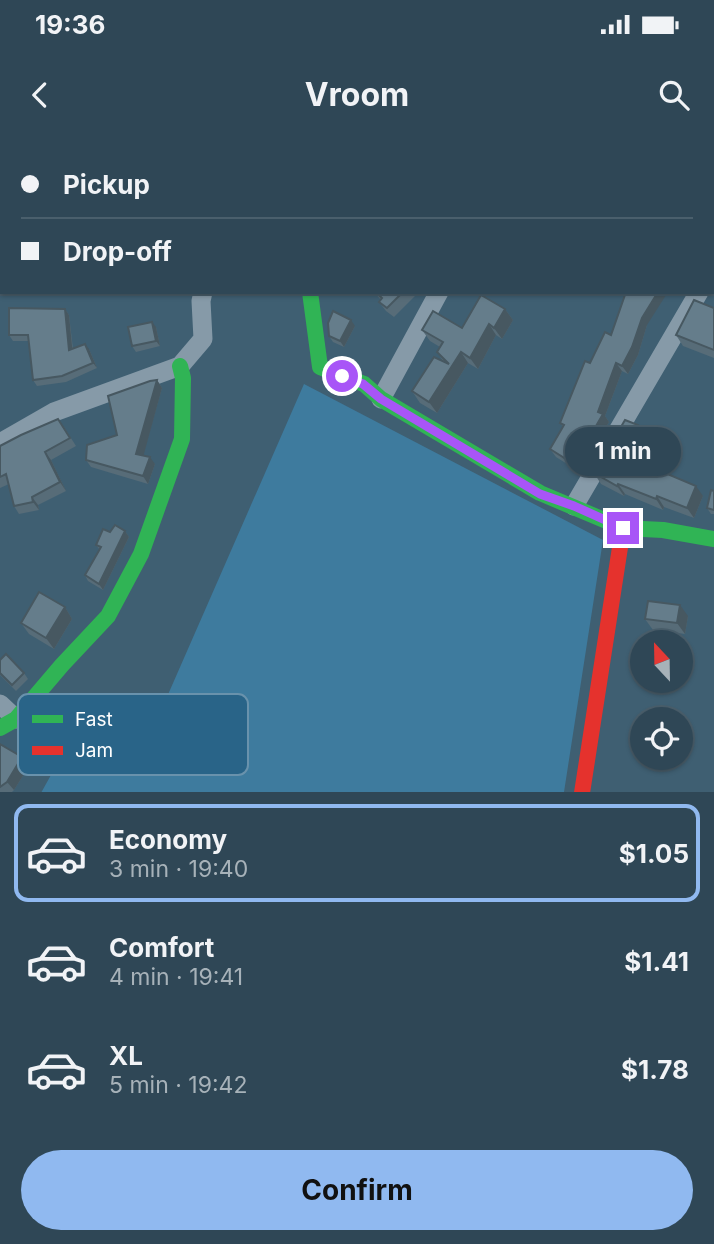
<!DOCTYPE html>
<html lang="en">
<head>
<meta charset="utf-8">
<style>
  body { margin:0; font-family:Inter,sans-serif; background:#374e5c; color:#f1f3f6; height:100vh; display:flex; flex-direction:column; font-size:26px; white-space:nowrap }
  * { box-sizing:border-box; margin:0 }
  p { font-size:23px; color:#a7b2b9 }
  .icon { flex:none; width:38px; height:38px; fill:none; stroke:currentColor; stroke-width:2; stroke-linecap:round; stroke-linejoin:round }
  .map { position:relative; height:652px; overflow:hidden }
  .panel { display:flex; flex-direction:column; background:#2f4756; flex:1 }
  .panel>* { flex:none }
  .top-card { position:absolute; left:0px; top:0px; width:714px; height:154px; box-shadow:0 2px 5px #0004,0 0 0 2px #4a5f6c; display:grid; align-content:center; height:154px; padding:0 21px; background:#2f4756 }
  .needle { width:46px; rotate:338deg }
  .controls { position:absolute; left:630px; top:490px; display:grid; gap:14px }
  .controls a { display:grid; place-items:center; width:63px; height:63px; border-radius:50%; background:#2f4756; box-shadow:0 2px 5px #0004,0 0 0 2px #4a5f6c; font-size:35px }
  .end { position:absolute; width:32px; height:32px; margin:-16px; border:9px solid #a855f7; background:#fff; box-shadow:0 0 0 4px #fff }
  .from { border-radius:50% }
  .bubble { position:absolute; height:49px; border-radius:24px; background:#2f4756; box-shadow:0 2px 5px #0004,0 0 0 2px #4a5f6c; font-size:23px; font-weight:700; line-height:49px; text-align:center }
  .top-card b { display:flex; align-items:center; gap:24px; height:66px; font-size:26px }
  .top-card b+b { border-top:2px solid #4a5f6c }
  .top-card i { width:18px; height:18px; background:#f1f3f6 }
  ul { padding:12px 0 0; list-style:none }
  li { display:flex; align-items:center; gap:21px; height:98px; margin:0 14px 10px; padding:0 7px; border:4px solid transparent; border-radius:14px }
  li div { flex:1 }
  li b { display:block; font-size:26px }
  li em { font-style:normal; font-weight:700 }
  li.selected { border-color:#90b9f0 }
  li>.icon { width:63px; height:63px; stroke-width:1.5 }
  .primary-button { display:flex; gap:14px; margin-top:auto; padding:14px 21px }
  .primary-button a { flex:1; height:80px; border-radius:42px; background:#90b9f0; color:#111; font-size:28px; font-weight:700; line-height:80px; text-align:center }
  .status { display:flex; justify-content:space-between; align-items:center; height:49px; padding:0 35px; background:#2f4756; direction:ltr }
  .status svg { height:19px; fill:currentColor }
  header { display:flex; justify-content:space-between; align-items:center; height:91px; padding:0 21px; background:#2f4756; font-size:32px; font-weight:700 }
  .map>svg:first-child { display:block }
  .green { fill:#3e7b9e }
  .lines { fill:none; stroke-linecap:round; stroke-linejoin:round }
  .street { stroke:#869aa8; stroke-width:19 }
  .fast { stroke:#30b455; stroke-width:16 }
  .jam { stroke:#e5322d; stroke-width:16 }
  .wall { fill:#576c78 }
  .shaded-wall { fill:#475861 }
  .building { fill:#657d8b; stroke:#475861; stroke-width:2 }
  .route { stroke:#a855f7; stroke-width:9 }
  .key { fill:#296488; stroke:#6992ac; stroke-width:2 }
  .key-label { font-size:19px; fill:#fff }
</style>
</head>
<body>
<div class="status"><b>19:36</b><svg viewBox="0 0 49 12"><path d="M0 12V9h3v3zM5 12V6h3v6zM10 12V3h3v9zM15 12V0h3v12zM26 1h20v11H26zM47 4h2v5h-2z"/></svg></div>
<header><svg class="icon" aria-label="back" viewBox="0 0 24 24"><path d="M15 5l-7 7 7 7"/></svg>Vroom<svg class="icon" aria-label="search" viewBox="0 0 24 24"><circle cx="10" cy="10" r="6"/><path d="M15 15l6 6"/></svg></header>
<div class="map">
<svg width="714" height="653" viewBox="0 0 714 653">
  <rect width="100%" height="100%" fill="#3f5f72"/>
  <path class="green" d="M 304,244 L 603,400 L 564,652 L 41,653 L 87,570 L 163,566 Z"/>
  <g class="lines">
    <g class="street">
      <path d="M 637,2 L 641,0"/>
      <path d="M 712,129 L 714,126"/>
      <path d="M 381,259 L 439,152"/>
      <path d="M 0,303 L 54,272 L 180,226 L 203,199 L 201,161 L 203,152"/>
      <path d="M 574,366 L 699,152"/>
      <path d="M 0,564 L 16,579"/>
    </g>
    <g class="fast">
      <path d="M 310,152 L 320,227 L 364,244 L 381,259 L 540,353 L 623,388 L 663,390 L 714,399"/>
      <path d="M 0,588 L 16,579 L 62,525 L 108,476 L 141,414 L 182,299 L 183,238 L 180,226"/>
    </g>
    <path class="jam" d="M 582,653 L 623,388"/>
  </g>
  <g class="wall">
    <path d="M 374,152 L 419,152 L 394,177 L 386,171 L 379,162 L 381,160 Z"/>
    <path d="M 714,168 L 714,218 L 683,206 L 676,195 Z"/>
    <path d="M 65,169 L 69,175 L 73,209 L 89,209 L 97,228 L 66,242 L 37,246 L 33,240 L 29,201 L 13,201 L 9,195 Z"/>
    <path d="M 505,169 L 513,180 L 502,199 L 496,195 L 478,229 L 468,223 L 437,273 L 420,263 L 412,251 L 443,221 L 437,212 L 440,207 L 430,201 L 422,190 L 462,188 Z"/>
    <path d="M 647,185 L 638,215 L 628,234 L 622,231 L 605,276 L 609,282 L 580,332 L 556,317 L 550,309 L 563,287 L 560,283 L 590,223 L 611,195 Z"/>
    <path d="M 355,186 L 344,207 L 333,202 L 329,196 Z"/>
    <path d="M 156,187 L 160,206 L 136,212 L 132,206 Z"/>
    <path d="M 157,240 L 162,248 L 143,315 L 155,324 L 148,344 L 91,327 L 86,320 L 117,295 Z"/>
    <path d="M 64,287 L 76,306 L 51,320 L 66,351 L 38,365 L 39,370 L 19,374 L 14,366 L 9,344 L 0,348 L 0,306 Z"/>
    <path d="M 646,296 L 636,321 L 703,356 L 694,378 L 664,367 L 663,370 L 625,354 L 624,356 L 601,344 L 594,333 Z"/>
    <path d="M 714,351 L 714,374 L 711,374 L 707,368 Z"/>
    <path d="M 125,391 L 129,397 L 103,450 L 88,441 L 85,435 L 100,410 L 96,405 L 110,392 Z"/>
    <path d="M 65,467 L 72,479 L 54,509 L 29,494 L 21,483 Z"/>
    <path d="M 688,476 L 685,494 L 653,490 L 645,479 Z"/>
    <path d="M 0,520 L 24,533 L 28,539 L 16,551 L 0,535 Z"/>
    <path d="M 0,604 L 29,626 L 14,650 L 11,653 L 0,653 Z"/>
  </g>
  <g class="shaded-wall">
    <path d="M 714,46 L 714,60 L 712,58 L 712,49 Z"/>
    <path d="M 658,152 L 668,152 L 647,185 L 638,215 L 628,234 L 622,226 L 642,178 Z"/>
    <path d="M 65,169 L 69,175 L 73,216 L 69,210 Z"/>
    <path d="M 505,169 L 513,180 L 502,199 L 494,188 Z"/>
    <path d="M 351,180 L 355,186 L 344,207 L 340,201 Z"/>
    <path d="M 152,182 L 156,187 L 160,206 L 156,201 Z"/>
    <path d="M 489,184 L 496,195 L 478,229 L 470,218 Z"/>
    <path d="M 85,204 L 89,209 L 97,228 L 93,223 Z"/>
    <path d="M 461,212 L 468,223 L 437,273 L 429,262 Z"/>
    <path d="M 616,223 L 622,231 L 605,276 L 609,282 L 580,332 L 574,324 L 598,272 Z"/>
    <path d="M 157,240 L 162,248 L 142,321 L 136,314 Z"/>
    <path d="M 638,285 L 646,296 L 634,328 L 627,317 Z"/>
    <path d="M 45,312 L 51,320 L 66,351 L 60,342 Z"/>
    <path d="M 150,317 L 155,324 L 148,344 L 143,336 Z"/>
    <path d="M 618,344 L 625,354 L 624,356 L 617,346 Z"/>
    <path d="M 696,346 L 703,356 L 694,378 L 687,368 Z"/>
    <path d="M 657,356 L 664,367 L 663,370 L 656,359 Z"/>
    <path d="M 32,357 L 38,365 L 39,370 L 33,362 Z"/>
    <path d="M 125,391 L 129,397 L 103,450 L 99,444 Z"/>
    <path d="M 680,465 L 688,476 L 685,494 L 677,483 Z"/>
    <path d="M 65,467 L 72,479 L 54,509 L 46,498 Z"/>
    <path d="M 22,617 L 29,626 L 14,650 L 7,642 Z"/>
  </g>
  <g class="building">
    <path d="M 156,0 L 177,0 L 176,2 L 156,2 Z"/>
    <path d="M 712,31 L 714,32 L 714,46 L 712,49 Z"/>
    <path d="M 376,152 L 403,152 L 387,168 L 379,162 L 382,158 Z"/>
    <path d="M 626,152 L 658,152 L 642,178 L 632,207 L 622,226 L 616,223 L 598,272 L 603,274 L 574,324 L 550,309 L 564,285 L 560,283 L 585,221 L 590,223 L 605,192 L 611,195 Z"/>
    <path d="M 481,155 L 505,169 L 494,188 L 489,184 L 470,218 L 461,212 L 429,262 L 412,251 L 434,217 L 449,224 L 437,212 L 443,202 L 422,190 L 433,171 L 462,188 Z"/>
    <path d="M 694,160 L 714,168 L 714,210 L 676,195 Z"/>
    <path d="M 9,168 L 65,169 L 69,210 L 85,204 L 93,223 L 62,236 L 33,240 L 28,195 L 9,195 Z"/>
    <path d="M 333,171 L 351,180 L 340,201 L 329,196 L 328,183 Z"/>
    <path d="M 152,182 L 156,201 L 132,206 L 128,187 Z"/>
    <path d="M 157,240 L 136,314 L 150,317 L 143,336 L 86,320 L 87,305 L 117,295 L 108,256 L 150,241 Z"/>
    <path d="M 58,279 L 70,298 L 45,312 L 60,342 L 32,357 L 33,362 L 14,366 L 6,334 L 0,337 L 0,306 L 21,295 Z"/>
    <path d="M 625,280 L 638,285 L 627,317 L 696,346 L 687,368 L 657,356 L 656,359 L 618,344 L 617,346 L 594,333 Z"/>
    <path d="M 711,350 L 714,351 L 714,370 L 707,368 Z"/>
    <path d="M 115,385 L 125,391 L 99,444 L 85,435 L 101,407 L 96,405 L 103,389 L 110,392 Z"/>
    <path d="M 39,452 L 65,467 L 46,498 L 21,483 Z"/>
    <path d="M 648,461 L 680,465 L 677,483 L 645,479 Z"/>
    <path d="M 6,514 L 24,533 L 12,545 L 0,533 L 0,520 Z"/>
    <path d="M 0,604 L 22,617 L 7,642 L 0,647 Z"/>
  </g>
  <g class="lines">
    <path class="route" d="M 342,236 L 363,244 L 381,259 L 540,354 L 574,366 L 623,388"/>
  </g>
  <rect x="18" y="554" width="230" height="81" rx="10" class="key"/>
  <rect x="32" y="575" width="31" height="8" fill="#30b455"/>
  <rect x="32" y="606" width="31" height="9" fill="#e5322d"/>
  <g class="key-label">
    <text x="75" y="586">Fast</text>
    <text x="75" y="617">Jam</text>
  </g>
</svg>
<div class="controls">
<a><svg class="needle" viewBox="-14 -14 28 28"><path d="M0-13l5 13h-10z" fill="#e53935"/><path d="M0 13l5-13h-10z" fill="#a7b2b9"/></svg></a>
<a><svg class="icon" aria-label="locate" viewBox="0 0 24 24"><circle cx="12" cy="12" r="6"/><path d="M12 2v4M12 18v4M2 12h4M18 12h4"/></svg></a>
</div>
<i class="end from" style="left:342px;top:236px"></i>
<i class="end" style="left:623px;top:388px"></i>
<div class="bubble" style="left:565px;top:287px;width:116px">1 min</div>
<div class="top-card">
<b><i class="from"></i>Pickup</b>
<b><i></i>Drop-off</b>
</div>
</div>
<section class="panel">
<ul>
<li class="selected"><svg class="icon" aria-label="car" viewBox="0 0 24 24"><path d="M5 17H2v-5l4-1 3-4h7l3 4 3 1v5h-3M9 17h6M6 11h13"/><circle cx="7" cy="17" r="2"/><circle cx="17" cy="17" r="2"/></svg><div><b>Economy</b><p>3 min · 19:40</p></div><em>$1.05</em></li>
<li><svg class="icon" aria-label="car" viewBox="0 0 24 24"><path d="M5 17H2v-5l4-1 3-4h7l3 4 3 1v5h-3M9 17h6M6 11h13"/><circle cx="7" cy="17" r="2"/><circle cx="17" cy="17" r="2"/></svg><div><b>Comfort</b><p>4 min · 19:41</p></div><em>$1.41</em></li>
<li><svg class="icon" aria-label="car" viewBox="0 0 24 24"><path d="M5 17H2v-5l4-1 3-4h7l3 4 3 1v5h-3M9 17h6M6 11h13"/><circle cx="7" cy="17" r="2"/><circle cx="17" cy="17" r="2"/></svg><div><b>XL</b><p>5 min · 19:42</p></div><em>$1.78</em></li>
</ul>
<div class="primary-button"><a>Confirm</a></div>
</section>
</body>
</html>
